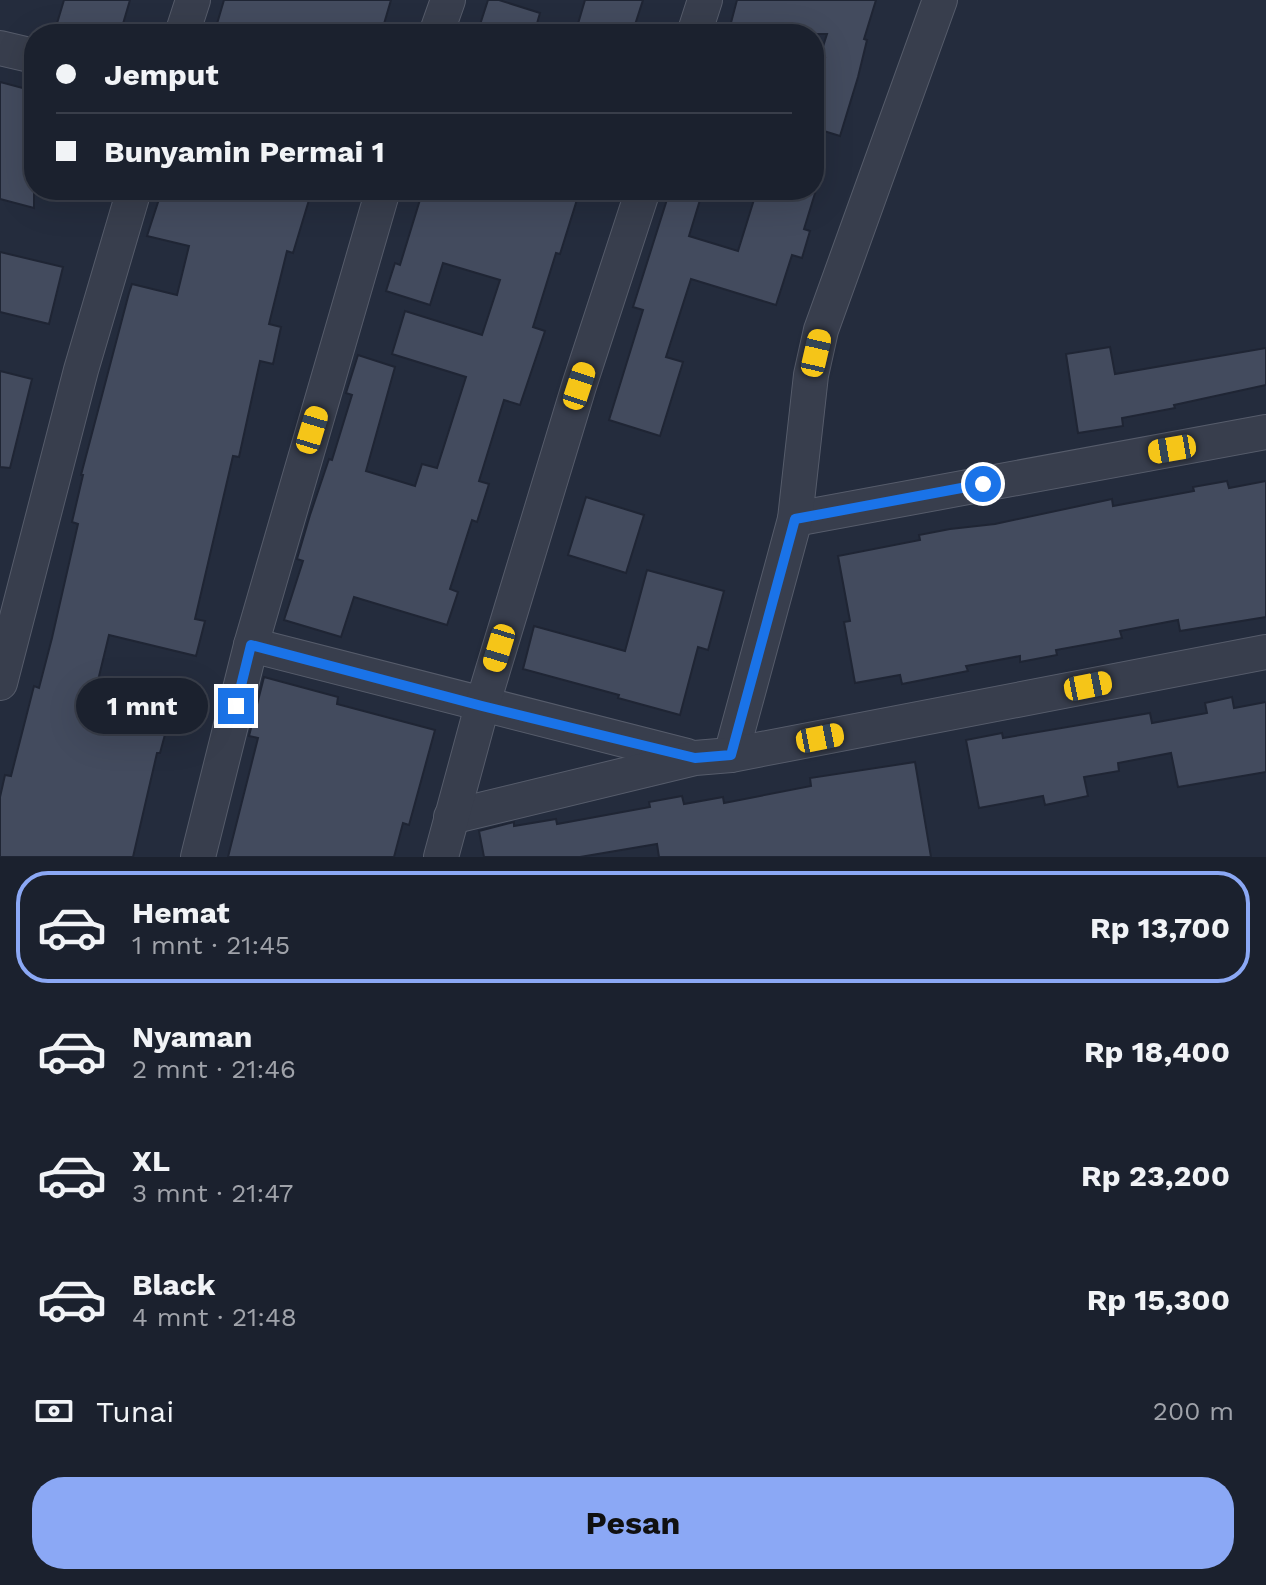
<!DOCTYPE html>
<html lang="id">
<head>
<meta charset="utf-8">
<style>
  body { margin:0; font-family:"Work Sans",sans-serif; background:#242936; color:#f1f3f6; height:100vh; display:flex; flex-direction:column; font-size:30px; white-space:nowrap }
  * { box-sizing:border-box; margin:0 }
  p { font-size:26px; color:#a0a3aa }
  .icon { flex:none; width:44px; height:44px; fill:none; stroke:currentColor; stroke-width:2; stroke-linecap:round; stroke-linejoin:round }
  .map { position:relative; height:857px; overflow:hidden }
  .side { display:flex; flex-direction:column; background:#1b212e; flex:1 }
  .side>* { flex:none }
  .guide { position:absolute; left:24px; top:24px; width:800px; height:176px; border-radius:32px; box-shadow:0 8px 32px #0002,0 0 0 2px #393e4a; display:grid; align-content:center; height:176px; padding:0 32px; background:#1b212e }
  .end { position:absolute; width:36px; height:36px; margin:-18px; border:10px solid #1a73e8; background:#fff; box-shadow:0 0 0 4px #fff }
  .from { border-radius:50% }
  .bubble { position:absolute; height:56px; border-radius:28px; background:#1b212e; box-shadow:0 8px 32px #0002,0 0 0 2px #393e4a; font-size:26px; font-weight:700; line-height:56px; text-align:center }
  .car { position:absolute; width:24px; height:48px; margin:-24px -12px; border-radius:10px; box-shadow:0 0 6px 2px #0007; background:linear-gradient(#f5c518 24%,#345 0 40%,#f5c518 0 76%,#345 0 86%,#f5c518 0) }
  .guide b { display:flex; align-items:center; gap:28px; height:76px; font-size:30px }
  .guide b+b { border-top:2px solid #393e4a }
  .guide i { width:20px; height:20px; background:#f1f3f6 }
  ul { padding:14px 0 0; list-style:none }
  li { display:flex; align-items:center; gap:24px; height:112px; margin:0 16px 12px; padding:0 16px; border:4px solid transparent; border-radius:32px }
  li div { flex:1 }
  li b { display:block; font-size:30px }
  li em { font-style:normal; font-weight:700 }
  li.on { border-color:#8ba8f5 }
  li>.icon { width:72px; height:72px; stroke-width:1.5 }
  .pay { display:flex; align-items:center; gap:20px; height:88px; padding:0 32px; font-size:30px }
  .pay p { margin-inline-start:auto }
  .button { display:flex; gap:16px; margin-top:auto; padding:16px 32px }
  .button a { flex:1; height:92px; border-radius:32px; background:#8ba8f5; color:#111; font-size:32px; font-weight:700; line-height:92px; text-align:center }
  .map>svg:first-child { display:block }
  .building { fill:#434b5e; stroke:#1f2534; stroke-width:2 }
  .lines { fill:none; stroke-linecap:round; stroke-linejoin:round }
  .minor-casing { stroke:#565c6b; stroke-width:36 }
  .minor { stroke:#383e4d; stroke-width:34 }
  .route { stroke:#1a73e8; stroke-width:10 }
</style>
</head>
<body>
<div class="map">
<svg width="1266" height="857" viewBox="0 0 1266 857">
  <rect width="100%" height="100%" fill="#242c3d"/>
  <g class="building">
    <path d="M 64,0 L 130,0 L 120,34 L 69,34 L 55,30 Z"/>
    <path d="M 224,0 L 391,0 L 381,34 L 214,34 Z"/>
    <path d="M 488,0 L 499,0 L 540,13 L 534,34 L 477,34 Z"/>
    <path d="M 585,0 L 643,0 L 632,34 L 575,34 Z"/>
    <path d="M 737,0 L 876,0 L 864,39 L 867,40 L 858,77 L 840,136 L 814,128 L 814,91 L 825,58 L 820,56 L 827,34 L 728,34 Z"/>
    <path d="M 0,82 L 34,91 L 34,208 L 0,199 Z"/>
    <path d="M 162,190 L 312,190 L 293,253 L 287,251 L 269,324 L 281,327 L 273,364 L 260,361 L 239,457 L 233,456 L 195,619 L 205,621 L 196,656 L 109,635 L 94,697 L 170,716 L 160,753 L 157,753 L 133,857 L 0,857 L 0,797 L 5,775 L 11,776 L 34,686 L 39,688 L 52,638 L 78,524 L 72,522 L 83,475 L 81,475 L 129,293 L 132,284 L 177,295 L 189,246 L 147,236 Z"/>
    <path d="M 423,190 L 580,190 L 560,254 L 556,253 L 533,327 L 545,331 L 520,405 L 504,400 L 479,481 L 489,484 L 477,522 L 472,520 L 450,589 L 458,592 L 447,625 L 354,597 L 341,637 L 284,620 L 303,561 L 297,559 L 310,515 L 329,459 L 332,460 L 352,395 L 346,393 L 358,355 L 395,367 L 366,471 L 415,486 L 422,464 L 437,468 L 466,377 L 392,354 L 405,311 L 482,335 L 500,280 L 443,263 L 430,305 L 386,291 L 395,263 L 400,265 Z"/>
    <path d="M 670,190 L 703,190 L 689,236 L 738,251 L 757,190 L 816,190 L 804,229 L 810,231 L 802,258 L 792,255 L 776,305 L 691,279 L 666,357 L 683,362 L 660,436 L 609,420 L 643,310 L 633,307 Z"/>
    <path d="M 0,252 L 63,267 L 49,324 L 0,312 Z"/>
    <path d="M 1110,347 L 1115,374 L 1266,348 L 1266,385 L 1174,405 L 1175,408 L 1122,418 L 1123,426 L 1078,433 L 1066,354 Z"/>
    <path d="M 0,371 L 32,379 L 10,468 L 0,467 Z"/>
    <path d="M 1227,481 L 1229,488 L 1266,481 L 1266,617 L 1180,631 L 1178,620 L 1120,631 L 1122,638 L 1056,650 L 1057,655 L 1020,662 L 1020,656 L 966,666 L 968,671 L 902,684 L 900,675 L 855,683 L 844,622 L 850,621 L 838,556 L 920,540 L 919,535 L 950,529 L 995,524 L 1112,499 L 1113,506 L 1194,491 L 1193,487 Z"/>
    <path d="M 586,497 L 644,515 L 626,573 L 568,555 Z"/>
    <path d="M 647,570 L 724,591 L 708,650 L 698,647 L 680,715 L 618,698 L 619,695 L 523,669 L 534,626 L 625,651 Z"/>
    <path d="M 264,677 L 338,697 L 337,704 L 435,730 L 409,825 L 403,823 L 394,857 L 228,857 L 258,738 L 249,736 Z"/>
    <path d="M 1232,697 L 1234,708 L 1266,702 L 1266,772 L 1178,787 L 1171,753 L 1118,763 L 1119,771 L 1084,777 L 1088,796 L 1045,805 L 1043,796 L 979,808 L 966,740 L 1002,733 L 1003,738 L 1150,713 L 1152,723 L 1207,713 L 1205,703 Z"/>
    <path d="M 915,762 L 931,857 L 659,857 L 657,844 L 580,857 L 484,857 L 479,831 L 514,822 L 514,826 L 556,819 L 557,824 L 650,807 L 649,802 L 682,796 L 684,804 L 723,797 L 724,803 L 811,786 L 810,778 Z"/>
  </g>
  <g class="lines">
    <g class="minor-casing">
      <g id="minor">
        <path d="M 182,34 L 193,0"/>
        <path d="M 436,34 L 448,0"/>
        <path d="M 694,34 L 705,0"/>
        <path d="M 0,48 L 34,56"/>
        <path d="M 795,519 L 1266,432"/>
        <path d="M 251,645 L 687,756"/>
        <path d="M 0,683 L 81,370 L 134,190"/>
        <path d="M 731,755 L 795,519 L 811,375 L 821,330 L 940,0"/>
        <path d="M 451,817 L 695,758 L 731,755 L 1266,652"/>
        <path d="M 198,857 L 251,645 L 383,190"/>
        <path d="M 441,857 L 482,706 L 579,386 L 643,190"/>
      </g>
    </g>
    <use href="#minor" class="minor"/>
  </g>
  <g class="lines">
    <path class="route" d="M 236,706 L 251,645 L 482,706 L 695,758 L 731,755 L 795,519 L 983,484"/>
  </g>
</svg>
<i class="end from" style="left:983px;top:484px"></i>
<i class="end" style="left:236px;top:706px"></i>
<div class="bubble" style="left:76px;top:678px;width:132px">1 mnt</div>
<i class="car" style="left:816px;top:353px;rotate:13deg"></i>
<i class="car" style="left:579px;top:386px;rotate:18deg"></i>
<i class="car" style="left:312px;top:430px;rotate:17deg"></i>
<i class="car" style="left:1172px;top:449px;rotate:260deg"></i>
<i class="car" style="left:499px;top:648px;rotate:197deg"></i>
<i class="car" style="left:1088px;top:686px;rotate:79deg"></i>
<i class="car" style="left:820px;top:738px;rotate:79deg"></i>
<div class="guide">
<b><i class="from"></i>Jemput</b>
<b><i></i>Bunyamin Permai 1</b>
</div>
</div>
<section class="side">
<ul>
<li class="on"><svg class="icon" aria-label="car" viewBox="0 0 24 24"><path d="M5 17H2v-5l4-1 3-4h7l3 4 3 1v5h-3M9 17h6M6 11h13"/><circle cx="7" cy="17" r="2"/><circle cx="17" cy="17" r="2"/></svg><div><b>Hemat</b><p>1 mnt · 21:45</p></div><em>Rp 13,700</em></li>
<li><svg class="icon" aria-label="car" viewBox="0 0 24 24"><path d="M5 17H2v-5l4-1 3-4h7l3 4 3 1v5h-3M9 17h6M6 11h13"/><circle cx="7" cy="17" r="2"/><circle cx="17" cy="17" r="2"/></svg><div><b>Nyaman</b><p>2 mnt · 21:46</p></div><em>Rp 18,400</em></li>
<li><svg class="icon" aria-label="car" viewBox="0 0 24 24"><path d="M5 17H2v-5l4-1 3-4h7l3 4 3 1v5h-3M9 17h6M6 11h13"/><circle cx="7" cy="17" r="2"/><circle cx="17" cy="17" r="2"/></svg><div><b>XL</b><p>3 mnt · 21:47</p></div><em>Rp 23,200</em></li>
<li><svg class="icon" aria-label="car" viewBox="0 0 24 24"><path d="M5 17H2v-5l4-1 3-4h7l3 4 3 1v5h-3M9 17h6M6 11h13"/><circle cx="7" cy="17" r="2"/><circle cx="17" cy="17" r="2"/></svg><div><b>Black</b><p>4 mnt · 21:48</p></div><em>Rp 15,300</em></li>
</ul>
<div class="pay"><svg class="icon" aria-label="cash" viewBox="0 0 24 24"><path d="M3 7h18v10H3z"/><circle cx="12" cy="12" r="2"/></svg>Tunai<p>200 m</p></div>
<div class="button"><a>Pesan</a></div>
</section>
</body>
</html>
